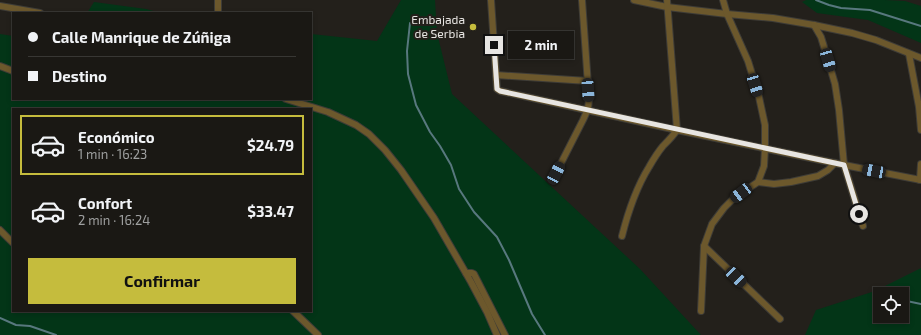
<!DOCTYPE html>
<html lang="es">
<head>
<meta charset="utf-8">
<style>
  body { margin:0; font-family:"Exo 2",sans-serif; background:#23211d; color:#f1f3f6; height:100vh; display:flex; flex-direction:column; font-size:15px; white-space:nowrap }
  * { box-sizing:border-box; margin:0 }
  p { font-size:13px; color:#9fa0a0 }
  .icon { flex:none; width:22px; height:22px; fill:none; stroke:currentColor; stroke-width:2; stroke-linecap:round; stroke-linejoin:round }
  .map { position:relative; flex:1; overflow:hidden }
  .sheet { position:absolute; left:12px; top:108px; width:300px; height:204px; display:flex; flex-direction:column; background:#1a1814; border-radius:0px; box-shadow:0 2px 6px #0003,0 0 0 1px #383734 }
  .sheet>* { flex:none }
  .top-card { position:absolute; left:12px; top:12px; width:300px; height:88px; border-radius:0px; box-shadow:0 2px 6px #0003,0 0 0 1px #383734; display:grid; align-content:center; height:88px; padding:0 16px; background:#1a1814 }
  .controls { position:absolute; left:873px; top:287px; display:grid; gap:8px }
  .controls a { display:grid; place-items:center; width:36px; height:36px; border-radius:0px; background:#1a1814; box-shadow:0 2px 6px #0003,0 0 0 1px #383734; font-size:20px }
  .end { position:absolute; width:18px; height:18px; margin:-9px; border:5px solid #e7e5e2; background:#111; box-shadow:0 0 0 2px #111 }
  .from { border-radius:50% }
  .bubble { position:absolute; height:28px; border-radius:0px; background:#1a1814; box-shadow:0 2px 6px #0003,0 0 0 1px #383734; font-size:13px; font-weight:700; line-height:28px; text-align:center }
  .car { position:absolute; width:12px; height:24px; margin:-12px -6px; border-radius:5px; box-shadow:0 0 3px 1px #0007; background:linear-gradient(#222 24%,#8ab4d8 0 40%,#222 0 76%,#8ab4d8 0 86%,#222 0) }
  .top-card b { display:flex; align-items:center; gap:14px; height:38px; font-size:15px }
  .top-card b+b { border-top:1px solid #383734 }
  .top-card i { width:10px; height:10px; background:#f1f3f6 }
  ul { padding:7px 0 0; list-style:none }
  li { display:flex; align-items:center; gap:12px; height:60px; margin:0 8px 6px; padding:0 8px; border:2px solid transparent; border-radius:0px }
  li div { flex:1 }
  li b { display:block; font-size:15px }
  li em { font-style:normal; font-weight:700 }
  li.current { border-color:#c5bc3d }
  li>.icon { width:36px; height:36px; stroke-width:1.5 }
  .button { display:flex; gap:8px; margin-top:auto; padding:8px 16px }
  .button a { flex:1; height:46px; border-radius:0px; background:#c5bc3d; color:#111; font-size:16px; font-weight:700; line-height:46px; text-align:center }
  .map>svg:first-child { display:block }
  .green { fill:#033517; fill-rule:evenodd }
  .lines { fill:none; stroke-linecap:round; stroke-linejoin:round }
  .stream { stroke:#58787e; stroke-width:2 }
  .minor-casing { stroke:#3e3c37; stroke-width:8 }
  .minor { stroke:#6c582c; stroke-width:6 }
  .route { stroke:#e7e5e2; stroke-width:5 }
  .poi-dot { fill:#c5bc3d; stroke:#23201b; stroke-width:1.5 }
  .labels { text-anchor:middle; stroke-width:4; stroke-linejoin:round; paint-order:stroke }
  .poi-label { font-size:12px; fill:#e7e5e2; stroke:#23201b; text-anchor:end }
</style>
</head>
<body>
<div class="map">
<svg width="921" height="335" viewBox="0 0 921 335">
  <rect width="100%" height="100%" fill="#23201b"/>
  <g class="green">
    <path d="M 401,0 L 435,0 L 437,33 L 452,94 L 640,269 L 701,335 L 0,335 L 0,34 L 13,36 L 13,99 L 311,99 L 311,34 L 377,41 ZM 13,109 L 311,109 L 311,311 L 13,311 Z"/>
    <path d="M 806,0 L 885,0 L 905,1 L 921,6 L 921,43 L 868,20 L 817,13 L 802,2 Z"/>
    <path d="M 94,2 L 146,9 L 161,13 L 87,13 Z"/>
    <path d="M 921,268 L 921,335 L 805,335 L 816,310 L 875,291 ZM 880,294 L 902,294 L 902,316 L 880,316 Z"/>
  </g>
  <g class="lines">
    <g class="stream">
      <path d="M 816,0 L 829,5 L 841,8 L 870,10 L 921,26"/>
      <path d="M 410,23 L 407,51 L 408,74 L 416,105 L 430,132 L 440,146 L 451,165 L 459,189 L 474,212 L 497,237 L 509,260 L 532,314 L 545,335"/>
      <path d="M 874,287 L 888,294"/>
      <path d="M 902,300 L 921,304"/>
      <path d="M 0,318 L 16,325 L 30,326 L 56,335"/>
    </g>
    <g class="minor-casing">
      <g id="minor">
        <path d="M 218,0 L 218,13"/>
        <path d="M 491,0 L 497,89 L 500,91 L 677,130 L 844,165 L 921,180"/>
        <path d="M 634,0 L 667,7 L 727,14 L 773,18 L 814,25 L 852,33 L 876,40 L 921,58"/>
        <path d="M 0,6 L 40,13"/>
        <path d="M 814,25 L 821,37 L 828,60 L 835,84 L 839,110 L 844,165 L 863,226"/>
        <path d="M 909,54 L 919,107 L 921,130"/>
        <path d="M 0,66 L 13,71"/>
        <path d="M 496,75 L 588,81"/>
        <path d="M 286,99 L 328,112 L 356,125 L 369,134 L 385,150 L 401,170 L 434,218 L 471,282 L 487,312 L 497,335"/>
        <path d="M 556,173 L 583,120 L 588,109 L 589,99 L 582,0"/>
        <path d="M 920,180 L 921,164"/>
        <path d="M 758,182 L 774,184 L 791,182 L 818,176 L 828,170 L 835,163"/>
        <path d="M 0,230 L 13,243"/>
        <path d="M 622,236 C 628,212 636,188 649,167 C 653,160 658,152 663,146 C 668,141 673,136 677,130 L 667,0"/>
        <path d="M 704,246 L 780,319"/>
        <path d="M 466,273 L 472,273 L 474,274 L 505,335"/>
        <path d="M 293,311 L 318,335"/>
        <path d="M 701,311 L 704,246 L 712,224 L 724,208 L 734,198 L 758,182 L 764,166 L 765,148 L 765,125 L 759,97 L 748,61 L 727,14 L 723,0"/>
      </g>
    </g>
    <use href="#minor" class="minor"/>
  </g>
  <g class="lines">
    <path class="route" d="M 494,45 L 497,89 L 500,91 L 844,165 L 859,214"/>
  </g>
  <circle class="poi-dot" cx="473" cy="27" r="4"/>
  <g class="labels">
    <g class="poi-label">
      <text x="465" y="24">Embajada<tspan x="465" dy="14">de Serbia</tspan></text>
    </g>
  </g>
</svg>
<div class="controls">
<a><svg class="icon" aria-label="locate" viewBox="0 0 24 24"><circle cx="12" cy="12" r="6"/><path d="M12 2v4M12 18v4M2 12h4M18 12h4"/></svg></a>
</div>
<i class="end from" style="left:859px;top:214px"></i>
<i class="end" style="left:494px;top:45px"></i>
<div class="bubble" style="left:508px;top:31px;width:66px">2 min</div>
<i class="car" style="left:828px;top:60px;rotate:164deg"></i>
<i class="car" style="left:755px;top:85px;rotate:163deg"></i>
<i class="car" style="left:588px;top:90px;rotate:176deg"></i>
<i class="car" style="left:874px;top:171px;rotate:281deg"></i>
<i class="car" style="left:556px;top:173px;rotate:27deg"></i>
<i class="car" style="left:741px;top:193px;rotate:233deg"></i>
<i class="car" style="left:736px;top:277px;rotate:134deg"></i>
<div class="top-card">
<b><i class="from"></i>Calle Manrique de Zúñiga</b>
<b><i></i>Destino</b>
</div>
<section class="sheet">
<ul>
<li class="current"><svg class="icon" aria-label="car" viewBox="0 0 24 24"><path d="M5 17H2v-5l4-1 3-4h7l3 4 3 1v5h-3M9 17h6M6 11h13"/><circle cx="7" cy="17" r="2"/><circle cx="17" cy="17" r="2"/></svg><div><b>Económico</b><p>1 min · 16:23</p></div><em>$24.79</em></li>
<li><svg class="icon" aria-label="car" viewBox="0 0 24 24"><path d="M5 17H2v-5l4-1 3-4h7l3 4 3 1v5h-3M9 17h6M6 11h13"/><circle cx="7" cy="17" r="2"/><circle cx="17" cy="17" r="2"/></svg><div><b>Confort</b><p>2 min · 16:24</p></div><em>$33.47</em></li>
</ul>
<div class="button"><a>Confirmar</a></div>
</section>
</div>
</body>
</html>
